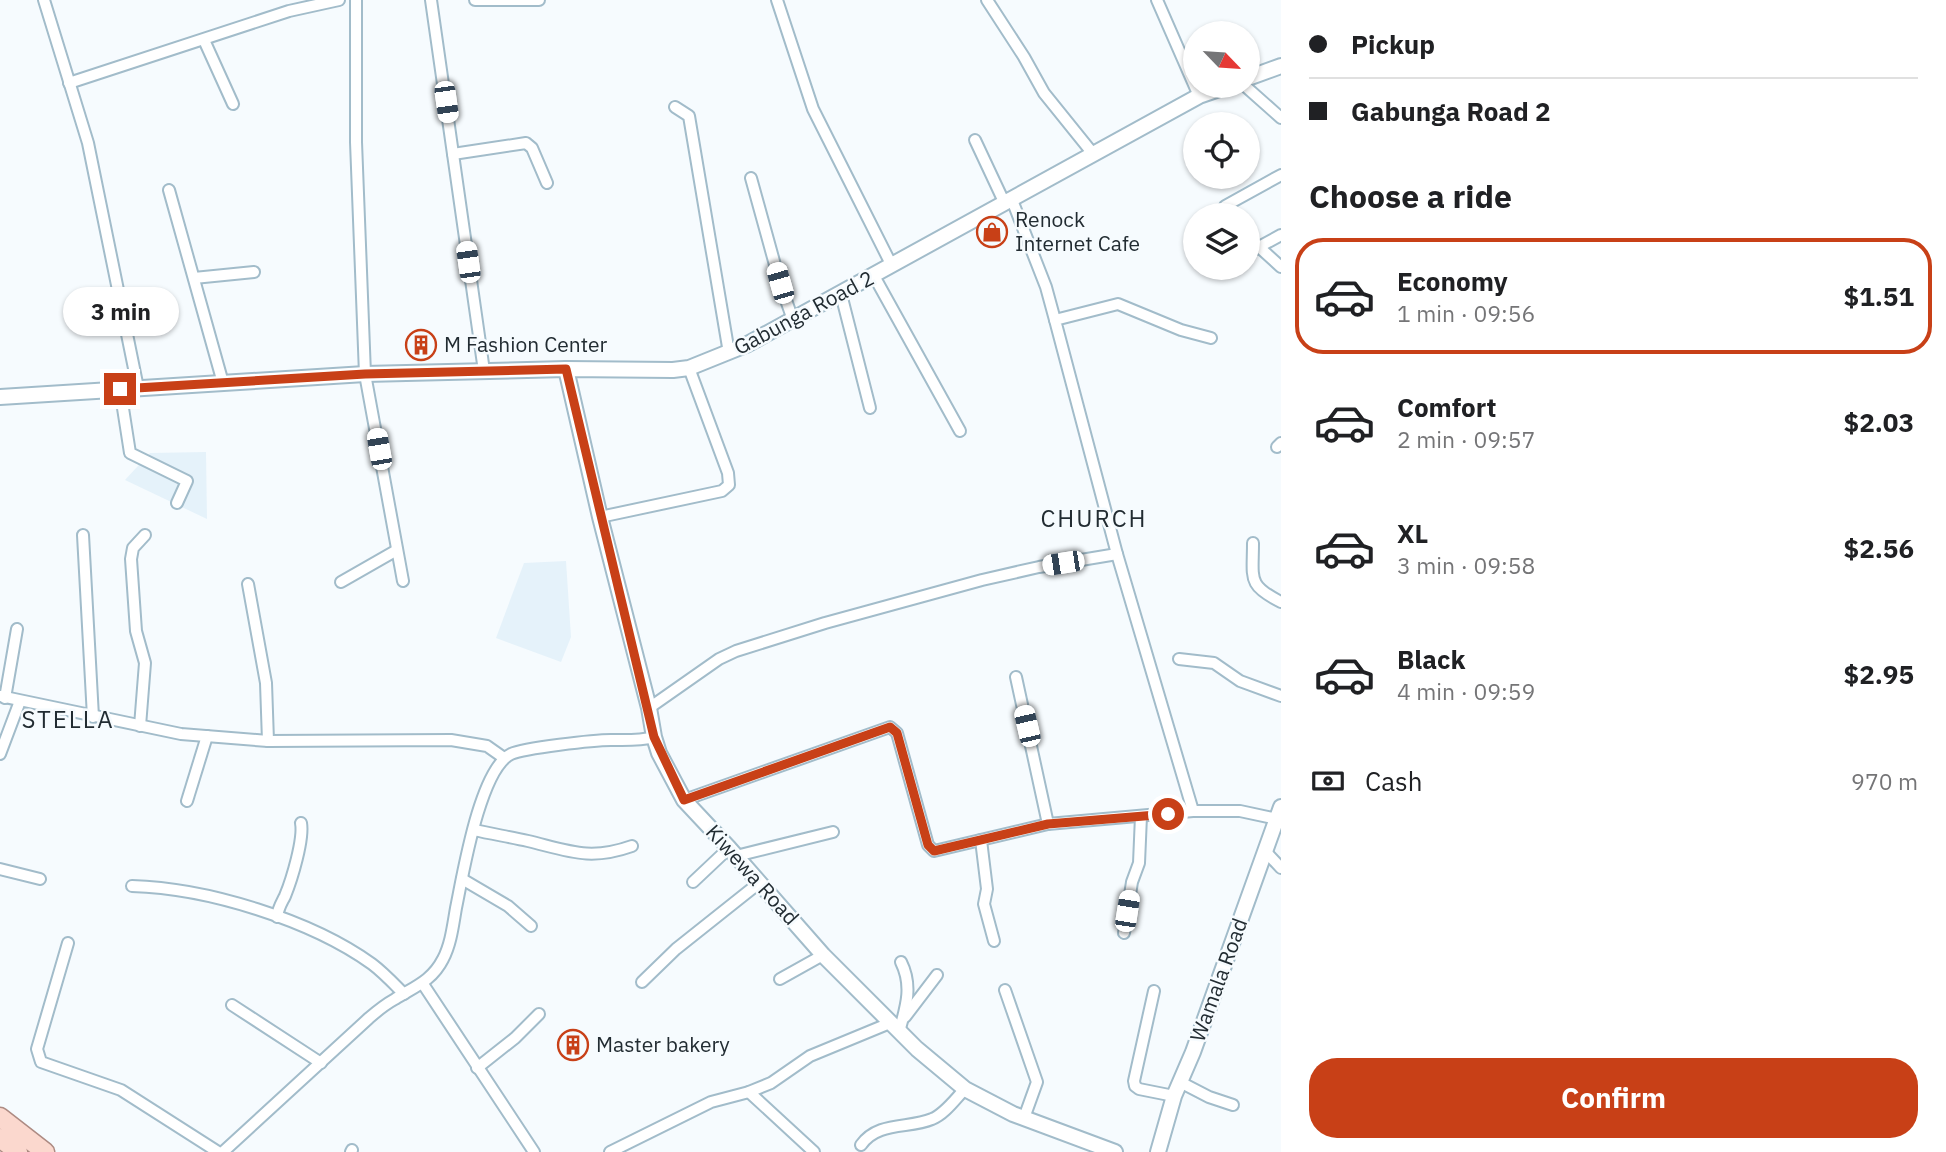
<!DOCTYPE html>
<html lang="en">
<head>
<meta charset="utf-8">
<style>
  body { margin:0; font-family:"IBM Plex Sans",sans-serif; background:#f6f6f6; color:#202124; height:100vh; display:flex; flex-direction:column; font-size:26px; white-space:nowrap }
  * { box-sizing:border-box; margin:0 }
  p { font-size:23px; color:#757577 }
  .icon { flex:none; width:38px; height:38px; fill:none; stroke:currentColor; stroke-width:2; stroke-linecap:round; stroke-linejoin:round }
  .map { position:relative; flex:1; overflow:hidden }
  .panel { display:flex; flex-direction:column; background:#fff; width:665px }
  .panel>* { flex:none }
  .top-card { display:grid; align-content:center; height:154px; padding:0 28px; background:#fff }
  .needle { width:46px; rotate:115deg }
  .controls { position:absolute; left:1183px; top:21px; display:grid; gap:14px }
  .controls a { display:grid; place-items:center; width:77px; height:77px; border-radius:50%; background:#fff; box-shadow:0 2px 5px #0004; font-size:35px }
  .end { position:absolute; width:32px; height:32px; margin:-16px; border:9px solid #c84017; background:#fff; box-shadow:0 0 0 4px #fff }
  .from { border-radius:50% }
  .bubble { position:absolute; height:49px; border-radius:24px; background:#fff; box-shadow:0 2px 5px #0004; font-size:23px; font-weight:700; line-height:49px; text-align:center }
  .car { position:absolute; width:21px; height:42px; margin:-21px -10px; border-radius:9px; box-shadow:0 0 5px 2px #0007; background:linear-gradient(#fff 24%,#345 0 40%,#fff 0 76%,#345 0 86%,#fff 0) }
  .top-card b { display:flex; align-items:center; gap:24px; height:66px; font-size:26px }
  .top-card b+b { border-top:2px solid #e0e0e0 }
  .top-card i { width:18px; height:18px; background:#202124 }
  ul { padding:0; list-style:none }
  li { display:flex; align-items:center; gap:21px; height:116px; margin:0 14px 10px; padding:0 14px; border:4px solid transparent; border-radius:28px }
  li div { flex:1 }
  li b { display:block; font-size:26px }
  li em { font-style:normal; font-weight:700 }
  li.on { border-color:#c84017 }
  li>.icon { width:63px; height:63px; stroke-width:1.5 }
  h2 { padding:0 28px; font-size:32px; line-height:84px }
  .pay { display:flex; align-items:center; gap:18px; height:77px; padding:0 28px; font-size:26px }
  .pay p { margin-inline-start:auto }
  .cta { display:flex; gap:14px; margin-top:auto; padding:14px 28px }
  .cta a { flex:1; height:80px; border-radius:28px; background:#c84017; color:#fff; font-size:28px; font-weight:700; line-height:80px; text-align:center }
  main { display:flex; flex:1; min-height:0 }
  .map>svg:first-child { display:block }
  .built { fill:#e5f2fa }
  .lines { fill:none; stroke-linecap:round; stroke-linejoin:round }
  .minor-casing { stroke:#a2bcca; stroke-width:14 }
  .tertiary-casing { stroke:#a2bcca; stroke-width:18 }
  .primary-casing { stroke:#ad8b83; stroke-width:21 }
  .minor { stroke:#fff; stroke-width:10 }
  .tertiary { stroke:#fff; stroke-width:14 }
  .primary { stroke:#fbd8ce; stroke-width:18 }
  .route { stroke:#c84017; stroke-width:9 }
  .labels { text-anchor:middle; stroke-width:5; stroke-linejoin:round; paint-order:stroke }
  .poi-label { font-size:21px; fill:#222c32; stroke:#f6fbfe; text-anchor:start }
  .street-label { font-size:21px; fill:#222c32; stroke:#f6fbfe }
  .quarter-label { font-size:24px; letter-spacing:2px; fill:#222c32; stroke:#f6fbfe }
</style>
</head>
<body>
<main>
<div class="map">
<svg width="1281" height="1152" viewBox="0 0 1281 1152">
  <rect width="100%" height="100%" fill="#f6fbfe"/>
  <g class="built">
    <path d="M 206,452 L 207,519 L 125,480 L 150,453 Z"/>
    <path d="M 566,561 L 571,637 L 561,662 L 496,638 L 524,563 Z"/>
  </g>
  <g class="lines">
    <g class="minor-casing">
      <g id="minor">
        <path d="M 44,0 L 88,143 L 138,388"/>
        <path d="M 356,0 L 356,142 L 365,374 L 403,581"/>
        <path d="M 431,0 L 484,371"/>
        <path d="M 475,0 L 539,0"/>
        <path d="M 777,0 L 813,109 L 892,266"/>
        <path d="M 987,0 L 1024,57 L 1044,93 L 1094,155"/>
        <path d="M 1157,0 L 1199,96"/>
        <path d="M 204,40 L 233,104"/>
        <path d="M 69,83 L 289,11 L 339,0"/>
        <path d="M 1245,86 L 1281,118"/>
        <path d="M 675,107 L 689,116 L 729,353"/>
        <path d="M 975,140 L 1005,204"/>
        <path d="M 453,154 L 526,143 L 532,148 L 547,183"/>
        <path d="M 751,178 L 780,283 L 793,320"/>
        <path d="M 169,190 L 223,383"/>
        <path d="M 1012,200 L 1046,287 L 1055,320"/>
        <path d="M 1225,206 L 1281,175"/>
        <path d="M 1259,247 L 1281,267"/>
        <path d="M 1248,253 L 1281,235"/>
        <path d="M 874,276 L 960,431"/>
        <path d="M 194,278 L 254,272"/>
        <path d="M 841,294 L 870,408"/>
        <path d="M 120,389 L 130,453 L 187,481 L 177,503"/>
        <path d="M 1277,447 L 1281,443"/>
        <path d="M 600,517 L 722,491 L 729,485 L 728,473 L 689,368"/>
        <path d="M 83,535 L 93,717"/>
        <path d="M 1253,543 C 1253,579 1247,585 1281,602"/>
        <path d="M 341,582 L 397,550"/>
        <path d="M 248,584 L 266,683 L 268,741"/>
        <path d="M 1179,659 L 1214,663 L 1240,681 L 1281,696"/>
        <path d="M 1016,677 L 1048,824"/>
        <path d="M 0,696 L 181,734 L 268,741 L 451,740 L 487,746 L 504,758"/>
        <path d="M 5,698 L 17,629"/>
        <path d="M 649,708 L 719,659 L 736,651 L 825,623 L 982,580 L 1039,567 L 1117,554"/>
        <path d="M 140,726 L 145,663 L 136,631 L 131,559 L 133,548 L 145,535"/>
        <path d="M 0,754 L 20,701"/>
        <path d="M 684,800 L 890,727 L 897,733 L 928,845 L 934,851 L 1048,824 L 1193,811 L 1240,811 L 1277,819"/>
        <path d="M 187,801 L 207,736"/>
        <path d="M 1193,811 L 1117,554 L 1055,320 L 1118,304 L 1181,330 L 1211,338"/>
        <path d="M 474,830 C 492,834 510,837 528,841 C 569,851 590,861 632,846"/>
        <path d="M 981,840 L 987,889 L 984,904 L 994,941"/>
        <path d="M 1265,851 L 1281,868"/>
        <path d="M 736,856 L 833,832"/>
        <path d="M 0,869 L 40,879"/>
        <path d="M 462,879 L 508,906 L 531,926"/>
        <path d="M 693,882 L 729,848"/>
        <path d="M 132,886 C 207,888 311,920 372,964 C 384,973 394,984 404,994"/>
        <path d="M 277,917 C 278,908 281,904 285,896 C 292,879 304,839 301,823"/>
        <path d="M 1124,933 L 1132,882 L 1139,863 L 1141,816"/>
        <path d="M 68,943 L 37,1049 L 41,1062 L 121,1090 L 218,1152"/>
        <path d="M 780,979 L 823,955"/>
        <path d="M 642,982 L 676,949 L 759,883"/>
        <path d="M 423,984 L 534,1152"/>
        <path d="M 1005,990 L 1037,1082 L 1024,1118"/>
        <path d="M 1154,991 L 1134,1081 L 1135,1086 L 1139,1089 L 1174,1096"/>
        <path d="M 232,1005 L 321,1063"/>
        <path d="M 905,1017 L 937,975"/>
        <path d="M 899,1032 C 906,1007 913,986 901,962"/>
        <path d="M 477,1068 L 515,1038 L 539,1014"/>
        <path d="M 1180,1082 L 1209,1097 L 1233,1105"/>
        <path d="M 749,1092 L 814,1152"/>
        <path d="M 861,1145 C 878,1121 909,1129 932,1119 C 945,1114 956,1098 965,1089"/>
        <path d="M 223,1152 L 369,1018 C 377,1011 386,1004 395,999 C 414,987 432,981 443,959 C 451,944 453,925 456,908 C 463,874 480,769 511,754 C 524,748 594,740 611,740 C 626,740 639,741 654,737"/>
        <path d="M 351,1152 L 352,1150"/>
        <path d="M 610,1152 L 711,1102 L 749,1092 L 771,1083 L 810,1056 L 890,1023"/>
      </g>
    </g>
    <g class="tertiary-casing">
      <g id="tertiary">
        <path d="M 1248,78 L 1281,66"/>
        <path d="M 566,369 L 600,517 L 649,708 L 654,737 L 659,753 L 684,800 L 729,848 L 823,955 L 917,1049 L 965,1089 L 1013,1114 L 1115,1152"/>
        <path d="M 0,397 L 365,374 L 566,369 L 673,370 L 689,368 L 746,345 L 1199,96 L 1228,86"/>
        <path d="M 1158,1152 L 1174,1096 L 1193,1052 L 1281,807"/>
      </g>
    </g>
    <g class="primary-casing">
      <g id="primary">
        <path d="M 0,1117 L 45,1152"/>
        <path d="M 0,1138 L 18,1152"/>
      </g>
    </g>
    <use href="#minor" class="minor"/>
    <use href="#tertiary" class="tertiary"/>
    <use href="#primary" class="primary"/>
  </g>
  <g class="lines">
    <path class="route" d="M 120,389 L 365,374 L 566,369 L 654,737 L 684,800 L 890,727 L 897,733 L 928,845 L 934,851 L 1048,824 L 1168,814"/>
  </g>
  <defs>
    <g id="shop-ring" transform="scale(1.575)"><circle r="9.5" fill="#f6fbfe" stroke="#c84017" stroke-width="1.5"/><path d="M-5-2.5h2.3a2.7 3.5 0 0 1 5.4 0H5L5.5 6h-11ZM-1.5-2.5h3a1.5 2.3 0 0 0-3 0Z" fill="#c84017"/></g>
    <g id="building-ring" transform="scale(1.575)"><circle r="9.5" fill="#f6fbfe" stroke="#c84017" stroke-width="1.5"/><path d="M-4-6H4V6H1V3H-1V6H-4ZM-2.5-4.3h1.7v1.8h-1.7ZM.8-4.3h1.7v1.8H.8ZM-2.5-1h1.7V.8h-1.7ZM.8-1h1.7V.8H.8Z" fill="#c84017"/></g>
  </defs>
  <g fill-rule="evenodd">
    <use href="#shop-ring" x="992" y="232"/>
    <use href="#building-ring" x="421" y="345"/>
    <use href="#building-ring" x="573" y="1045"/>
  </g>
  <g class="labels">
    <g class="poi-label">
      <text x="1015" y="227">Renock<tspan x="1015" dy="24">Internet Cafe</tspan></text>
      <text x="444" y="352">M Fashion Center</text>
      <text x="596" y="1052">Master bakery</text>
    </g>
    <g class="street-label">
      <text transform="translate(804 313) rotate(-28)" y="7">Gabunga Road 2</text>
      <text transform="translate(752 875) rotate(48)" y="7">Kiwewa Road</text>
      <text transform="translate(1219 980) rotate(-70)" y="7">Wamala Road</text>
    </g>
    <g class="quarter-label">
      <text x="1094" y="527">CHURCH</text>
      <text x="68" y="728">STELLA</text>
    </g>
  </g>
</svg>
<div class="controls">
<a><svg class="needle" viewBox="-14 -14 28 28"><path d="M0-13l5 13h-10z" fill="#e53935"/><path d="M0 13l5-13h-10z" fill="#757577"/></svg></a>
<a><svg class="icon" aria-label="locate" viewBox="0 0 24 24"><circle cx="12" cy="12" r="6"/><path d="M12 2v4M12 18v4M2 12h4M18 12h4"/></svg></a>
<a><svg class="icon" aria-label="layers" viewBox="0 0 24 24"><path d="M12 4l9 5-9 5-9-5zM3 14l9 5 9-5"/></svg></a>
</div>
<i class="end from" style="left:1168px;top:814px"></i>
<i class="end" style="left:120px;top:389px"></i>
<div class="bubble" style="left:63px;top:287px;width:116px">3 min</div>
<i class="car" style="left:446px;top:102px;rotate:172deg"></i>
<i class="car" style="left:468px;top:262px;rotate:352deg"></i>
<i class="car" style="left:780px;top:283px;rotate:344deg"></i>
<i class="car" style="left:379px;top:449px;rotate:350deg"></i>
<i class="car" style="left:1063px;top:563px;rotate:261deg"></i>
<i class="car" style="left:1027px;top:726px;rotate:347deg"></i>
<i class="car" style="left:1127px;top:911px;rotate:9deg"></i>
</div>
<section class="panel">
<div class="top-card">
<b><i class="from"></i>Pickup</b>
<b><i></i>Gabunga Road 2</b>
</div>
<h2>Choose a ride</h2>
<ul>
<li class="on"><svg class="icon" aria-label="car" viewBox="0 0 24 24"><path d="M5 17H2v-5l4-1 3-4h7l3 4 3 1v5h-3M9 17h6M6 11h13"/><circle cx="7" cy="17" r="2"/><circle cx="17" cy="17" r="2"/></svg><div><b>Economy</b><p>1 min · 09:56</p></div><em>$1.51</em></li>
<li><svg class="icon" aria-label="car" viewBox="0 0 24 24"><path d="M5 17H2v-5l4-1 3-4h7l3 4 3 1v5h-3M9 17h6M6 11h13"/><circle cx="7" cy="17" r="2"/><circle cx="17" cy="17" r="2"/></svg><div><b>Comfort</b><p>2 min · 09:57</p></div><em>$2.03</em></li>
<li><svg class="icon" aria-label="car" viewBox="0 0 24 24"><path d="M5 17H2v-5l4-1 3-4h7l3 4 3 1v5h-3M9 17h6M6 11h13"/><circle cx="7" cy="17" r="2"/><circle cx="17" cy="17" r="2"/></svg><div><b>XL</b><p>3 min · 09:58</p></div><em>$2.56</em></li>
<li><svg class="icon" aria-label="car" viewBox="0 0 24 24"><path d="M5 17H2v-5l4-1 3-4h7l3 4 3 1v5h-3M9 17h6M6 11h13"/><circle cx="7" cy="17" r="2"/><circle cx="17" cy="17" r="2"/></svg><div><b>Black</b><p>4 min · 09:59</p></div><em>$2.95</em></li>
</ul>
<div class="pay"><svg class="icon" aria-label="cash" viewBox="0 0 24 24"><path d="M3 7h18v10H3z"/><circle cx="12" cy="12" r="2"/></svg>Cash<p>970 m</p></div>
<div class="cta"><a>Confirm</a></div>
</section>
</main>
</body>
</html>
